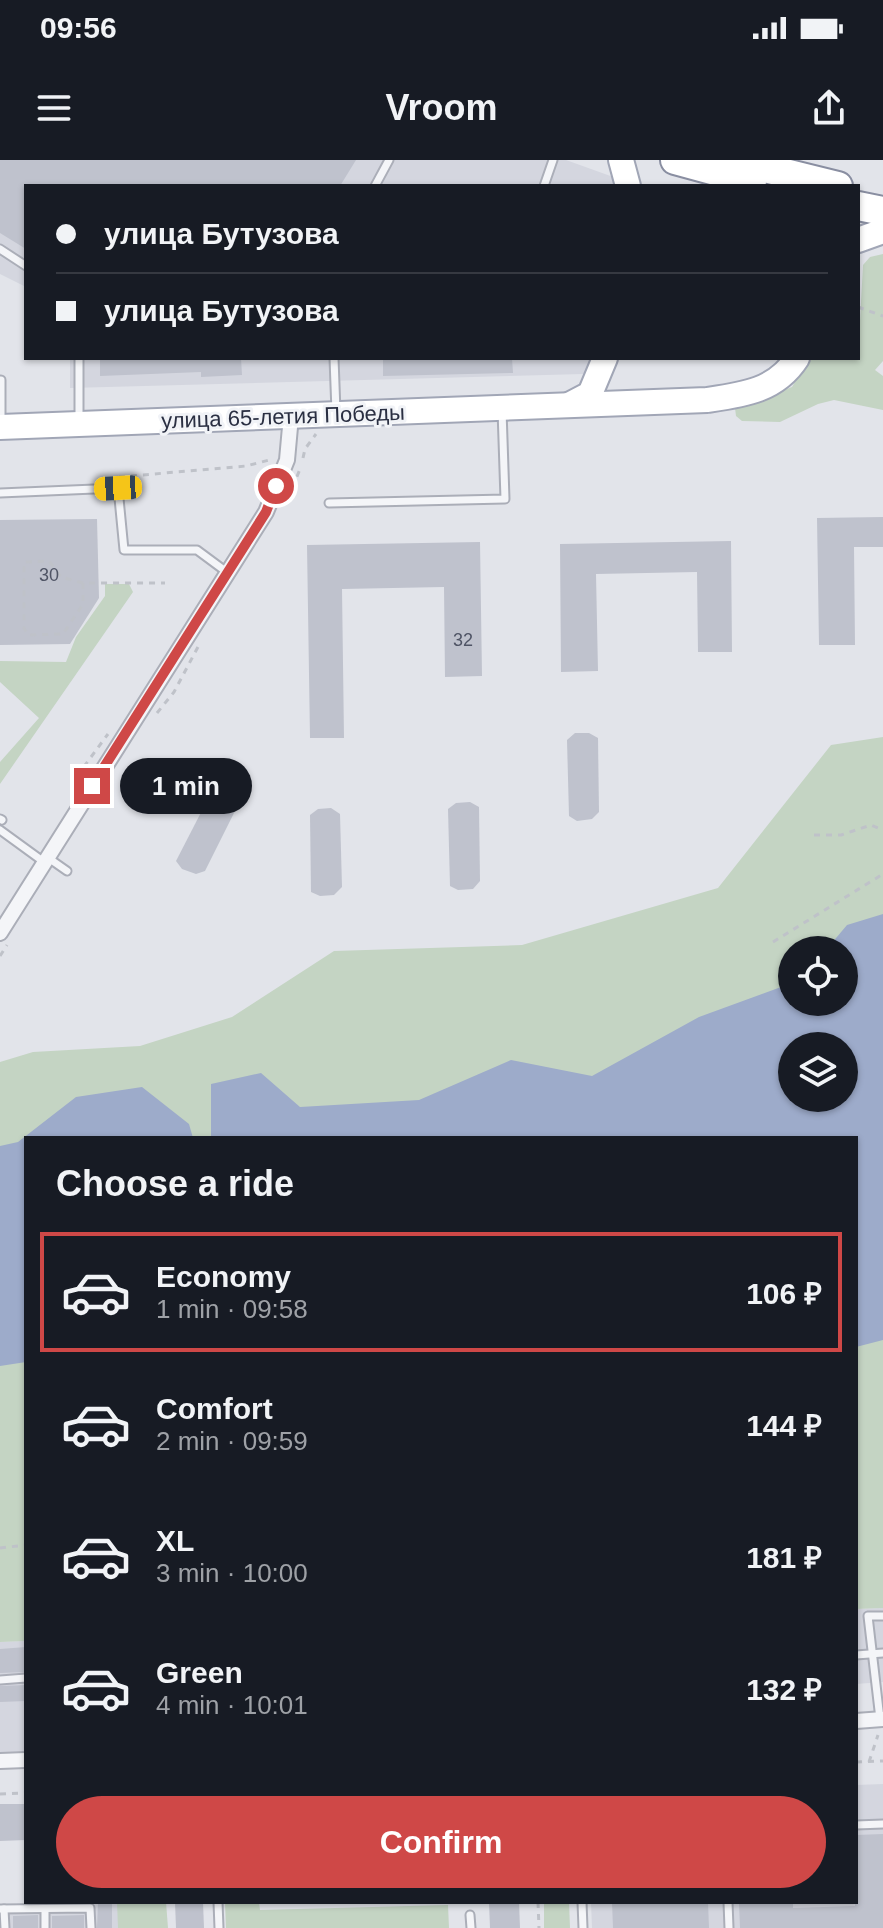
<!DOCTYPE html>
<html lang="en">
<head>
<meta charset="utf-8">
<style>
  body { margin:0; font-family:Helvetica,sans-serif; background:#20242c; color:#f1f3f6; height:100vh; display:flex; flex-direction:column; font-size:30px; white-space:nowrap }
  * { box-sizing:border-box; margin:0 }
  p { font-size:26px; color:#9ea1a6 }
  .icon { flex:none; width:44px; height:44px; fill:none; stroke:currentColor; stroke-width:2; stroke-linecap:round; stroke-linejoin:round }
  .map { position:relative; flex:1; overflow:hidden }
  .side { position:absolute; left:24px; top:976px; width:834px; height:768px; display:flex; flex-direction:column; background:#171b24; border-radius:0px; box-shadow:0 2px 6px #0004 }
  .side>* { flex:none }
  .top-card { position:absolute; left:24px; top:24px; width:836px; height:176px; border-radius:0px; box-shadow:0 2px 6px #0004; display:grid; align-content:center; height:176px; padding:0 32px; background:#171b24 }
  .tools { position:absolute; left:778px; top:776px; display:grid; gap:16px }
  .tools a { display:grid; place-items:center; width:80px; height:80px; border-radius:50%; background:#171b24; box-shadow:0 2px 6px #0004; font-size:40px }
  .end { position:absolute; width:36px; height:36px; margin:-18px; border:10px solid #cf4847; background:#fff; box-shadow:0 0 0 4px #fff }
  .from { border-radius:50% }
  .bubble { position:absolute; height:56px; border-radius:28px; background:#171b24; box-shadow:0 2px 6px #0004; font-size:26px; font-weight:800; line-height:56px; text-align:center }
  .car { position:absolute; width:24px; height:48px; margin:-24px -12px; border-radius:10px; box-shadow:0 0 6px 2px #0007; background:linear-gradient(#f5c518 24%,#345 0 40%,#f5c518 0 76%,#345 0 86%,#f5c518 0) }
  .top-card b { display:flex; align-items:center; gap:28px; height:76px; font-size:30px }
  .top-card b+b { border-top:2px solid #363941 }
  .top-card i { width:20px; height:20px; background:#f1f3f6 }
  ul { padding:0; list-style:none }
  li { display:flex; align-items:center; gap:24px; height:120px; margin:0 16px 12px; padding:0 16px; border:4px solid transparent; border-radius:0px }
  li div { flex:1 }
  li b { display:block; font-size:30px }
  li em { font-style:normal; font-weight:800 }
  li.current { border-color:#cf4847 }
  li>.icon { width:72px; height:72px; stroke-width:1.5 }
  h2 { padding:0 32px; font-size:36px; line-height:96px }
  .cta { display:flex; gap:16px; margin-top:auto; padding:16px 32px }
  .cta a { flex:1; height:92px; border-radius:48px; background:#cf4847; color:#fff; font-size:32px; font-weight:800; line-height:92px; text-align:center }
  .status { display:flex; justify-content:space-between; align-items:center; height:56px; padding:0 40px; background:#171b24; direction:ltr }
  .status svg { height:22px; fill:currentColor }
  header { display:flex; justify-content:space-between; align-items:center; height:104px; padding:0 32px; background:#171b24; font-size:36px; font-weight:800 }
  .map>svg:first-child { display:block }
  .built { fill:#d4d6df }
  .green { fill:#c4d4c3; fill-rule:evenodd }
  .water { fill:#9dabca; fill-rule:evenodd }
  .building { fill:#bfc2cd }
  .lines { fill:none; stroke-linecap:round; stroke-linejoin:round }
  .lane-casing { stroke:#abaeb8; stroke-width:11 }
  .street-casing { stroke:#abaeb8; stroke-width:18 }
  .primary-casing { stroke:#a1a6b6; stroke-width:28 }
  .highway-casing { stroke:#898ea1; stroke-width:32 }
  .path { stroke:#bfc2c9; stroke-width:3; stroke-dasharray:6 6; stroke-linecap:butt }
  .lane { stroke:#f4f5f8; stroke-width:7 }
  .street { stroke:#f4f5f8; stroke-width:14 }
  .primary { stroke:#fff; stroke-width:24 }
  .highway { stroke:#fff; stroke-width:28 }
  .route { stroke:#cf4847; stroke-width:10 }
  .labels { text-anchor:middle; stroke-width:6; stroke-linejoin:round; paint-order:stroke }
  .number-label { font-size:18px; fill:#4f5465 }
  .street-label { font-size:22px; fill:#2a2f42; stroke:#f1f3f7 }
</style>
</head>
<body>
<div class="status"><b>09:56</b><svg viewBox="0 0 49 12"><path d="M0 12V9h3v3zM5 12V6h3v6zM10 12V3h3v9zM15 12V0h3v12zM26 1h20v11H26zM47 4h2v5h-2z"/></svg></div>
<header><svg class="icon" aria-label="menu" viewBox="0 0 24 24"><path d="M4 6h16M4 12h16M4 18h16"/></svg>Vroom<svg class="icon" aria-label="share" viewBox="0 0 24 24"><path d="M12 15V3M7 8l5-5 5 5M5 13v7h14v-7"/></svg></header>
<div class="map">
<svg width="883" height="1768" viewBox="0 0 883 1768">
  <rect width="100%" height="100%" fill="#e2e4ea"/>
  <g class="built">
    <path d="M 0,0 L 566,0 L 616,18 L 617,26 L 26,26 L 26,127 L 0,114 Z"/>
    <path d="M 70,198 L 595,198 L 593,208 L 583,214 L 70,228 Z"/>
    <path d="M 883,1448 L 883,1522 L 856,1524 L 856,1449 Z"/>
    <path d="M 26,1481 L 26,1594 L 0,1596 L 0,1482 Z"/>
    <path d="M 883,1624 L 883,1768 L 592,1768 L 591,1742 L 856,1742 L 856,1625 Z"/>
    <path d="M 138,1742 L 143,1768 L 0,1768 L 0,1746 Z"/>
  </g>
  <g class="green">
    <path d="M 883,94 L 883,201 L 875,210 L 883,216 L 883,250 L 834,240 L 818,244 L 780,262 L 742,261 L 736,256 L 735,248 L 792,227 L 809,198 L 858,198 L 863,105 L 870,97 Z"/>
    <path d="M 105,424 L 129,424 L 133,432 L 0,624 L 0,602 L 39,558 L 0,522 L 0,501 L 66,502 L 76,477 L 105,436 Z"/>
    <path d="M 883,577 L 883,1448 L 856,1449 L 856,978 L 26,978 L 26,1481 L 0,1482 L 0,902 L 33,892 L 140,886 L 232,857 L 334,791 L 522,785 L 718,728 L 831,585 ZM 792,790 L 844,790 L 844,842 L 792,842 ZM 792,886 L 844,886 L 844,938 L 792,938 Z"/>
    <path d="M 117,1742 L 166,1742 L 168,1768 L 118,1768 Z"/>
    <path d="M 225,1742 L 259,1742 L 260,1750 L 448,1745 L 449,1768 L 226,1768 Z"/>
    <path d="M 544,1742 L 569,1742 L 570,1768 L 544,1768 Z"/>
  </g>
  <g class="water">
    <path d="M 883,754 L 883,1180 L 856,1187 L 856,978 L 211,978 L 211,924 L 261,913 L 300,947 L 419,940 L 511,900 L 592,916 L 699,857 L 792,823 L 792,842 L 844,842 L 844,790 L 826,790 L 847,765 ZM 792,886 L 844,886 L 844,938 L 792,938 Z"/>
    <path d="M 142,927 L 189,964 L 193,978 L 26,978 L 26,1202 L 0,1206 L 0,986 L 18,982 L 76,937 Z"/>
  </g>
  <g class="building">
    <path d="M 0,0 L 356,0 L 340,26 L 26,26 L 26,89 L 0,73 Z"/>
    <path d="M 100,198 L 241,198 L 242,215 L 201,217 L 201,212 L 100,216 Z"/>
    <path d="M 383,198 L 512,198 L 513,213 L 383,216 Z"/>
    <path d="M 883,357 L 883,387 L 854,387 L 855,485 L 819,485 L 817,358 Z"/>
    <path d="M 97,359 L 99,438 L 70,484 L 0,485 L 0,360 Z"/>
    <path d="M 731,381 L 732,492 L 698,492 L 697,412 L 596,414 L 598,511 L 561,512 L 560,384 Z"/>
    <path d="M 480,382 L 482,516 L 445,517 L 444,427 L 342,429 L 344,578 L 310,578 L 307,385 Z"/>
    <path d="M 575,573 L 589,573 L 598,578 L 599,652 L 592,659 L 577,661 L 569,656 L 567,580 Z"/>
    <path d="M 221,631 L 233,636 L 238,645 L 205,711 L 196,714 L 182,709 L 176,701 L 211,633 Z"/>
    <path d="M 470,642 L 479,647 L 480,721 L 473,729 L 458,730 L 450,726 L 448,649 L 456,643 Z"/>
    <path d="M 331,648 L 340,654 L 342,727 L 334,735 L 320,736 L 311,732 L 310,655 L 318,649 Z"/>
    <path d="M 26,1487 L 26,1512 L 0,1513 L 0,1489 Z"/>
    <path d="M 26,1525 L 26,1541 L 0,1542 L 0,1526 Z"/>
    <path d="M 0,1644 L 26,1644 L 26,1680 L 0,1681 Z"/>
    <path d="M 883,1674 L 883,1768 L 740,1768 L 739,1742 L 793,1742 L 793,1748 L 855,1746 L 856,1675 Z"/>
    <path d="M 98,1742 L 112,1742 L 112,1768 L 97,1768 Z"/>
    <path d="M 175,1742 L 203,1742 L 204,1768 L 176,1768 Z"/>
    <path d="M 489,1742 L 519,1742 L 520,1768 L 490,1768 Z"/>
    <path d="M 612,1742 L 708,1742 L 709,1768 L 613,1768 Z"/>
    <path d="M 38,1755 L 38,1768 L 13,1768 L 13,1756 Z"/>
    <path d="M 84,1755 L 84,1768 L 52,1768 L 52,1756 Z"/>
  </g>
  <g class="lines">
    <g class="lane-casing">
      <g id="lane">
        <path d="M 375,26 L 389,0"/>
        <path d="M 544,26 L 553,0"/>
        <path d="M 0,89 L 26,106"/>
        <path d="M 79,198 L 79,260"/>
        <path d="M 334,198 L 336,252"/>
        <path d="M 1,220 L 1,261"/>
        <path d="M 0,333 L 118,328 L 124,390 L 197,390 L 228,413"/>
        <path d="M 329,343 L 505,339 L 502,250"/>
        <path d="M 0,659 L 2,660"/>
        <path d="M 0,670 L 44,702"/>
        <path d="M 47,697 L 67,711"/>
        <path d="M 856,1495 L 883,1493"/>
        <path d="M 0,1520 L 26,1518"/>
        <path d="M 880,1559 L 868,1456 L 883,1456"/>
        <path d="M 856,1665 L 883,1664"/>
        <path d="M 218,1742 L 219,1768"/>
        <path d="M 582,1742 L 583,1768"/>
        <path d="M 728,1742 L 729,1768"/>
        <path d="M 0,1749 L 90,1748 L 91,1768"/>
        <path d="M 4,1749 L 5,1768"/>
        <path d="M 45,1749 L 45,1768"/>
        <path d="M 470,1755 L 471,1768"/>
      </g>
    </g>
    <g class="street-casing">
      <g id="street">
        <path d="M 0,773 L 266,352 L 287,300 L 291,256"/>
        <path d="M 856,1561 L 883,1559"/>
        <path d="M 0,1601 L 26,1600"/>
      </g>
    </g>
    <g class="primary-casing">
      <g id="primary">
        <path d="M 621,0 L 628,26"/>
        <path d="M 858,80 L 883,71"/>
        <path d="M 569,245 L 590,234 L 605,198"/>
        <path d="M 0,267 L 707,240 C 742,235 776,231 797,198"/>
      </g>
    </g>
    <g class="highway-casing">
      <g id="highway">
        <path d="M 675,0 L 752,21"/>
        <path d="M 732,0 L 838,26"/>
        <path d="M 858,46 L 883,51"/>
      </g>
    </g>
    <g class="path">
      <path d="M 858,147 L 883,156"/>
      <path d="M 303,298 L 305,289 L 316,274"/>
      <path d="M 119,317 L 246,306 L 273,299"/>
      <path d="M 288,339 L 300,309"/>
      <path d="M 83,423 L 83,444 L 63,474 L 28,475 L 24,468 L 24,402 L 49,401 L 61,417 L 83,423 L 165,423"/>
      <path d="M 157,553 L 174,532 L 199,485"/>
      <path d="M 74,628 L 77,616 L 108,574"/>
      <path d="M 814,675 L 841,675 L 871,665 L 883,670"/>
      <path d="M 773,782 L 883,714"/>
      <path d="M 0,796 L 7,785"/>
      <path d="M 856,1226 L 857,1226"/>
      <path d="M 0,1388 L 26,1385"/>
      <path d="M 856,1602 L 883,1601"/>
      <path d="M 869,1602 L 878,1575"/>
      <path d="M 0,1634 L 26,1633"/>
      <path d="M 538,1742 L 539,1768"/>
    </g>
    <use href="#lane" class="lane"/>
    <use href="#street" class="street"/>
    <use href="#primary" class="primary"/>
    <use href="#highway" class="highway"/>
  </g>
  <g class="lines">
    <path class="route" d="M 92,626 L 266,352 L 276,326"/>
  </g>
  <g class="labels">
    <g class="number-label">
      <text x="49" y="421">30</text>
      <text x="463" y="486">32</text>
    </g>
    <g class="street-label">
      <text transform="translate(283 256) rotate(-2)" y="8">улица 65-летия Победы</text>
    </g>
  </g>
</svg>
<div class="tools">
<a><svg class="icon" aria-label="locate" viewBox="0 0 24 24"><circle cx="12" cy="12" r="6"/><path d="M12 2v4M12 18v4M2 12h4M18 12h4"/></svg></a>
<a><svg class="icon" aria-label="layers" viewBox="0 0 24 24"><path d="M12 4l9 5-9 5-9-5zM3 14l9 5 9-5"/></svg></a>
</div>
<i class="end from" style="left:276px;top:326px"></i>
<i class="end" style="left:92px;top:626px"></i>
<div class="bubble" style="left:120px;top:598px;width:132px">1 min</div>
<i class="car" style="left:118px;top:328px;rotate:267deg"></i>
<div class="top-card">
<b><i class="from"></i>улица Бутузова</b>
<b><i></i>улица Бутузова</b>
</div>
<section class="side">
<h2>Choose a ride</h2>
<ul>
<li class="current"><svg class="icon" aria-label="car" viewBox="0 0 24 24"><path d="M5 17H2v-5l4-1 3-4h7l3 4 3 1v5h-3M9 17h6M6 11h13"/><circle cx="7" cy="17" r="2"/><circle cx="17" cy="17" r="2"/></svg><div><b>Economy</b><p>1 min · 09:58</p></div><em>106 ₽</em></li>
<li><svg class="icon" aria-label="car" viewBox="0 0 24 24"><path d="M5 17H2v-5l4-1 3-4h7l3 4 3 1v5h-3M9 17h6M6 11h13"/><circle cx="7" cy="17" r="2"/><circle cx="17" cy="17" r="2"/></svg><div><b>Comfort</b><p>2 min · 09:59</p></div><em>144 ₽</em></li>
<li><svg class="icon" aria-label="car" viewBox="0 0 24 24"><path d="M5 17H2v-5l4-1 3-4h7l3 4 3 1v5h-3M9 17h6M6 11h13"/><circle cx="7" cy="17" r="2"/><circle cx="17" cy="17" r="2"/></svg><div><b>XL</b><p>3 min · 10:00</p></div><em>181 ₽</em></li>
<li><svg class="icon" aria-label="car" viewBox="0 0 24 24"><path d="M5 17H2v-5l4-1 3-4h7l3 4 3 1v5h-3M9 17h6M6 11h13"/><circle cx="7" cy="17" r="2"/><circle cx="17" cy="17" r="2"/></svg><div><b>Green</b><p>4 min · 10:01</p></div><em>132 ₽</em></li>
</ul>
<div class="cta"><a>Confirm</a></div>
</section>
</div>
</body>
</html>
